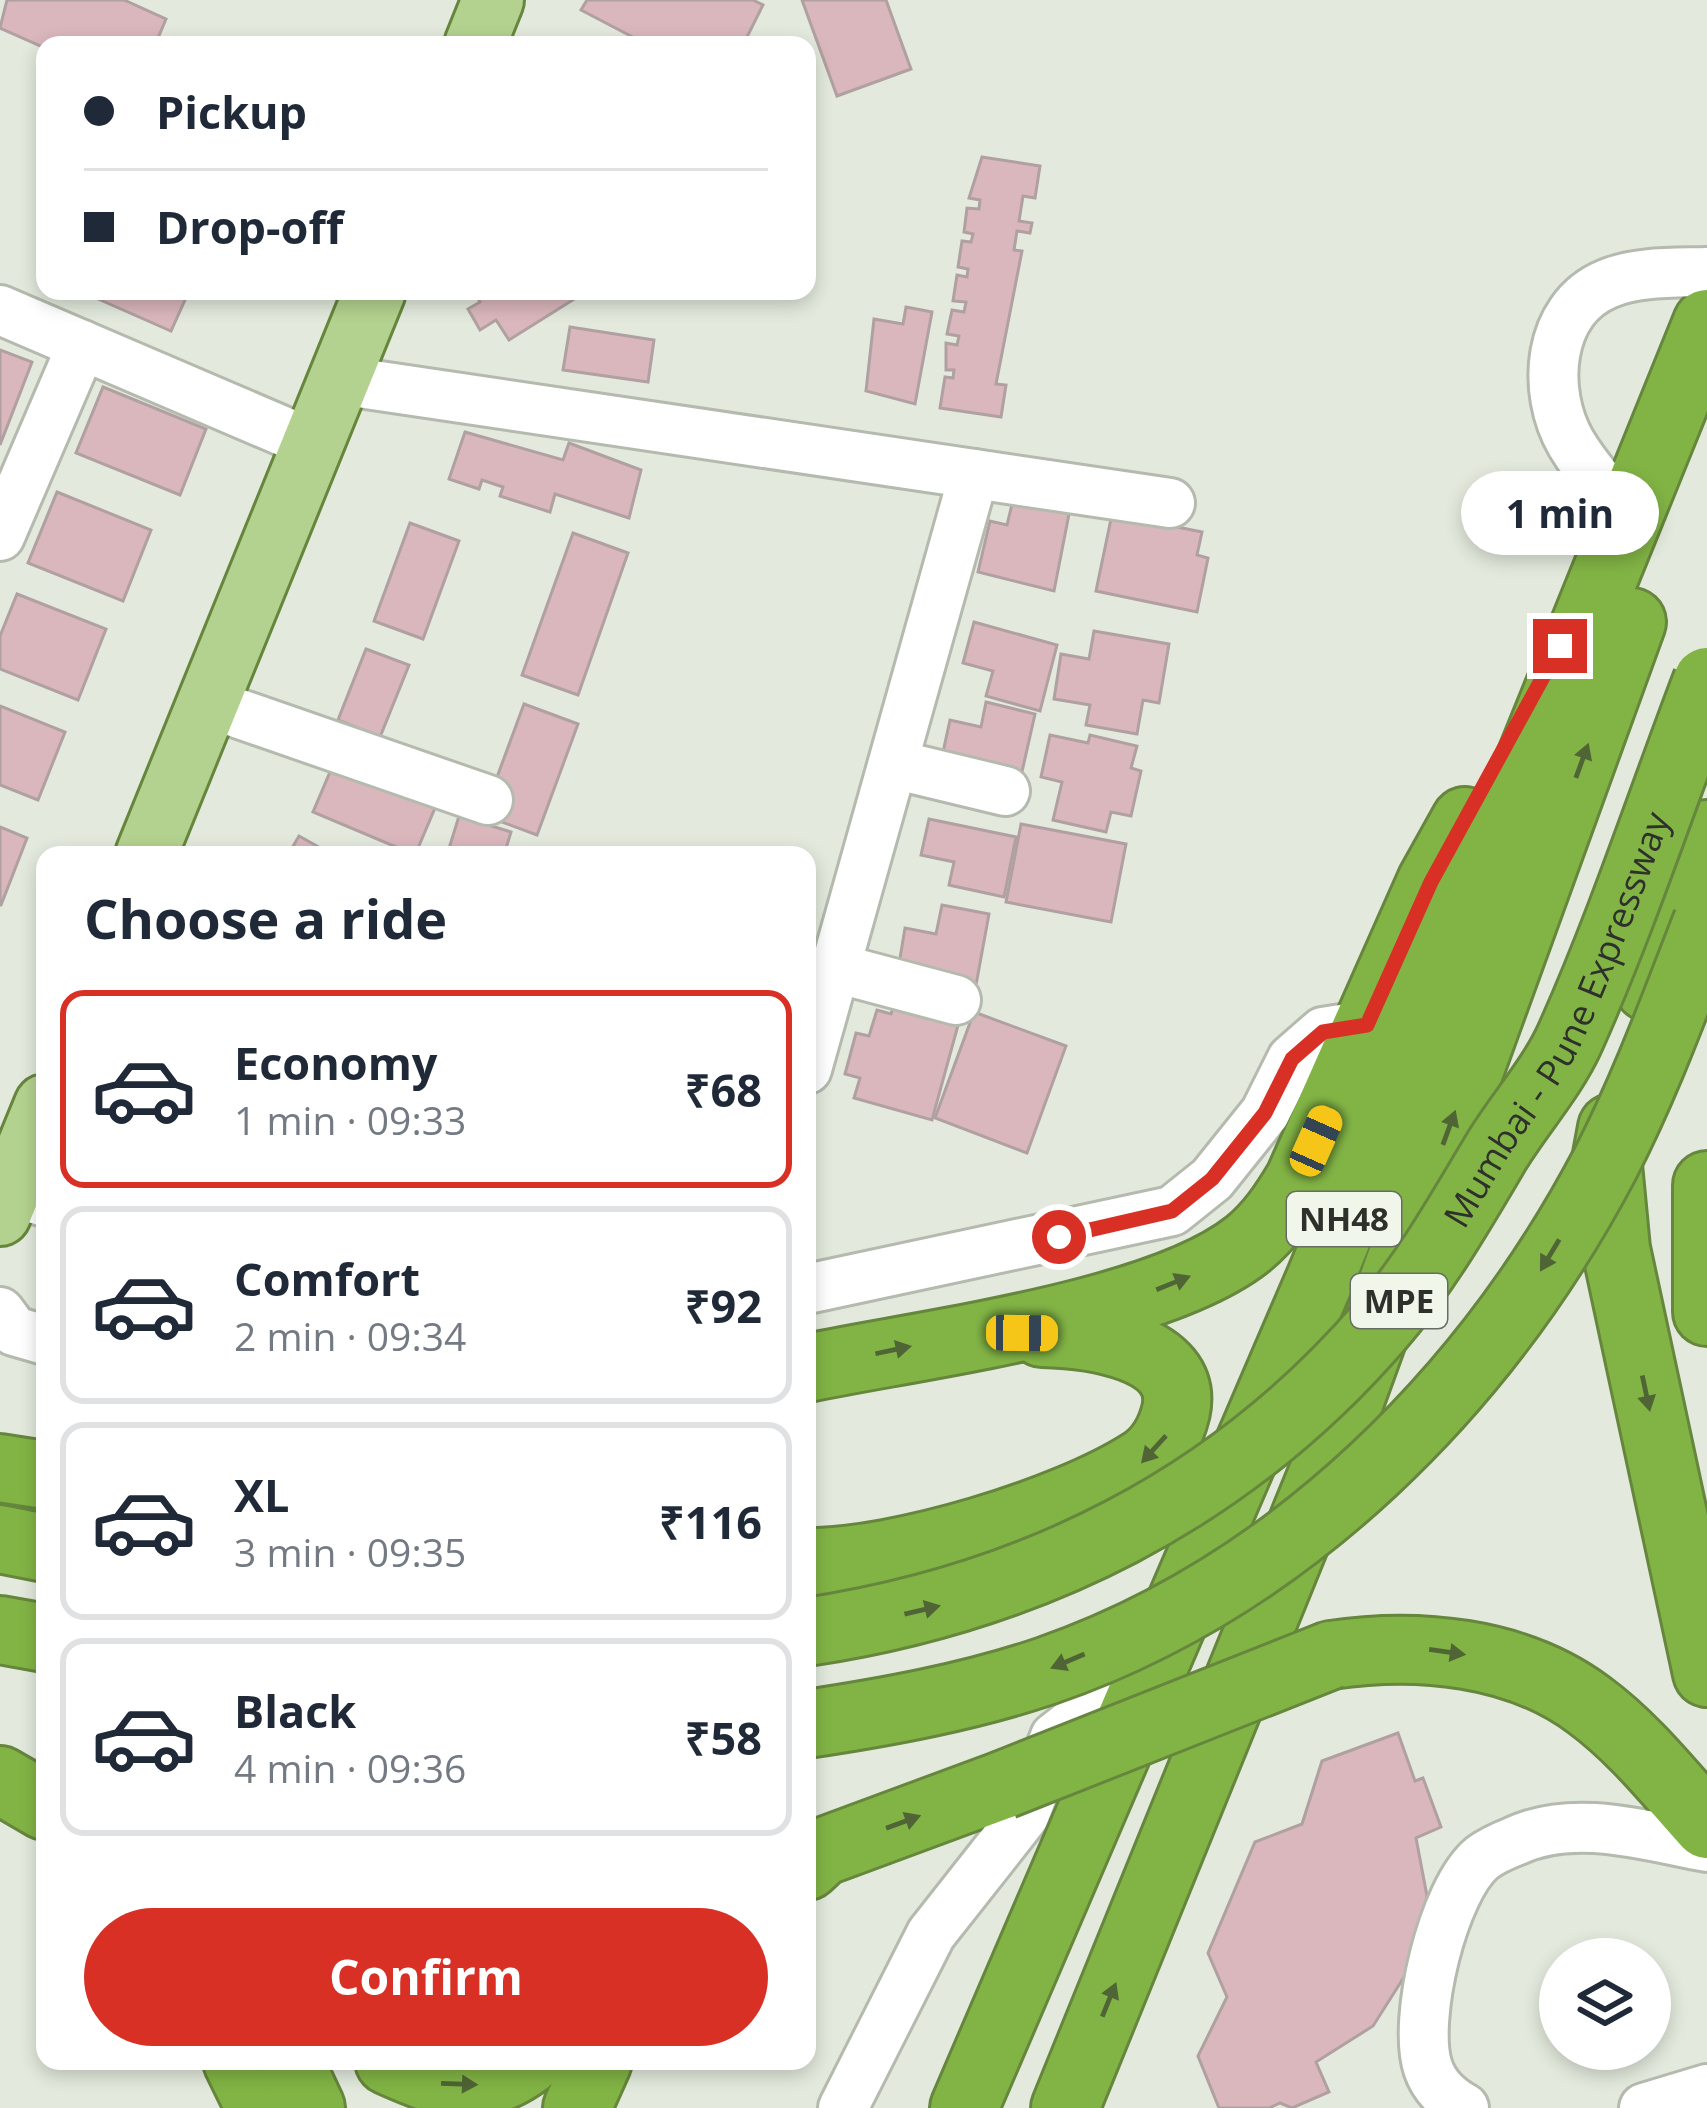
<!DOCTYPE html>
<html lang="en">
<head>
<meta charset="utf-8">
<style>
  body { margin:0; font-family:"Open Sans",sans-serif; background:#f6f6f7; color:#1f2937; height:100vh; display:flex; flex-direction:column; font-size:45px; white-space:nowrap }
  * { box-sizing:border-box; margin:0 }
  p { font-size:39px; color:#747a83 }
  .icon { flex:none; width:66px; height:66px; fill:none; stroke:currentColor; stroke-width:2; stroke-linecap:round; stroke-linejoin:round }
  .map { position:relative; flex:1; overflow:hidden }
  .details { position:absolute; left:36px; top:846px; width:780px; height:1224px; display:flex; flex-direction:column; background:#fff; border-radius:24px; box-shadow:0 6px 18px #0003 }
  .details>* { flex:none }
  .guide { position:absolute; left:36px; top:36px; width:780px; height:264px; border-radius:24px; box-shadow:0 6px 18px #0003; display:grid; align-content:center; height:264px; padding:0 48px; background:#fff }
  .tools { position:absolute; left:1539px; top:1938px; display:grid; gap:24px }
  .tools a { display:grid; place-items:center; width:132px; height:132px; border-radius:50%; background:#fff; box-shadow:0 6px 18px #0003; font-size:60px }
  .end { position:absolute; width:54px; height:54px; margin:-27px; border:15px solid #d93025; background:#fff; box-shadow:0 0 0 6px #fff }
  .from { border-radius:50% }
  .bubble { position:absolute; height:84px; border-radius:42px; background:#fff; box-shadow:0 6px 18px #0003; font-size:39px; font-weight:700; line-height:84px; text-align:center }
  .car { position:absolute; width:36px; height:72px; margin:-36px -18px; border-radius:15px; box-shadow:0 0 9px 3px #0007; background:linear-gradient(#f5c518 24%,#345 0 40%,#f5c518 0 76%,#345 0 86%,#f5c518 0) }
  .guide b { display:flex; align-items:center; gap:42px; height:114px; font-size:45px }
  .guide b+b { border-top:3px solid #e0e1e3 }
  .guide i { width:30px; height:30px; background:#1f2937 }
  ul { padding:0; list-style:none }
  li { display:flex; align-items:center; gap:36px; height:198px; margin:0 24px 18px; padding:0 24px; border:6px solid #e0e1e3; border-radius:24px }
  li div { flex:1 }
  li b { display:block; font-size:45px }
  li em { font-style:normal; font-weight:700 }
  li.selected { border-color:#d93025 }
  li>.icon { width:108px; height:108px; stroke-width:1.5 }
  h2 { padding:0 48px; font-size:54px; line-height:144px }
  .cta { display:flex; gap:24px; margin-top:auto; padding:24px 48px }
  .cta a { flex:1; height:138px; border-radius:72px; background:#d93025; color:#fff; font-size:48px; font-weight:700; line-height:138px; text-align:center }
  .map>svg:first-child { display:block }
  .building { fill:#dab7bc; stroke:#b0a0a2; stroke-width:3 }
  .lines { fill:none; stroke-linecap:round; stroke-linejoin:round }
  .minor-casing { stroke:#b4baae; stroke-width:54 }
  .major-casing { stroke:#65863c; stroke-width:66 }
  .highway-casing { stroke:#65863c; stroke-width:72 }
  .minor { stroke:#fff; stroke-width:48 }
  .major { stroke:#b4d28f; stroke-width:60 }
  .highway { stroke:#82b445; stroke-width:66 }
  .highway-bridge-casing { stroke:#65863c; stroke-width:72; stroke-linecap:butt }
  .highway-bridge { stroke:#82b445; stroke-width:66 }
  .oneway { fill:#506535 }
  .route { stroke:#d93025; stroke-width:15 }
  .labels { text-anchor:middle; stroke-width:9; stroke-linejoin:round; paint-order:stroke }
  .shield { fill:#f0f7ea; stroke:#686c64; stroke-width:3 }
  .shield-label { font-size:33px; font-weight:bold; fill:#2e302b }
  .street-label { font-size:36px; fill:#2e302b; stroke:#f0f7ea }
</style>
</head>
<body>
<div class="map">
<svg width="1707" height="2108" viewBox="0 0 1707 2108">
  <rect width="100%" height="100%" fill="#e3eadd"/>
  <g class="building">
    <path d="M 7,0 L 124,0 L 166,19 L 155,45 L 45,48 L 0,28 Z"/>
    <path d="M 587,0 L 753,0 L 763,5 L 743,45 L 648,45 L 581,10 Z"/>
    <path d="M 802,0 L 886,0 L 911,69 L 837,96 Z"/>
    <path d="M 982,157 L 1040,166 L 1035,198 L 1023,196 L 1019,221 L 1032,223 L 1030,233 L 1017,231 L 1014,250 L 1022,251 L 996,384 L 1006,385 L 1001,417 L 940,408 L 945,377 L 953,378 L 954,370 L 946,370 L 946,343 L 957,345 L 959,336 L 947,334 L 952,310 L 964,312 L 966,302 L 953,301 L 957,275 L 967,277 L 968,269 L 958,267 L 962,241 L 971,242 L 973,234 L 964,232 L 967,208 L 979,209 L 980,200 L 969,198 Z"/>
    <path d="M 80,291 L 189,291 L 171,331 Z"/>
    <path d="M 474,291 L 587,291 L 509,340 L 496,320 L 480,330 L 468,309 L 480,302 Z"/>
    <path d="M 906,307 L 932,312 L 915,404 L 866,391 L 874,319 L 903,324 Z"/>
    <path d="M 570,327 L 654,340 L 648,382 L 563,370 Z"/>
    <path d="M 0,350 L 32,362 L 0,445 Z"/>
    <path d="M 103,387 L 206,429 L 180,495 L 76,453 Z"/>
    <path d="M 465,432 L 563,460 L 569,443 L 641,470 L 629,518 L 555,494 L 550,512 L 500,496 L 503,487 L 482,480 L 479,489 L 449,479 Z"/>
    <path d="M 57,492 L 151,530 L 123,601 L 28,563 Z"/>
    <path d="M 1013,500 L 1069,514 L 1054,591 L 978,572 L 990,521 L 1007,525 Z"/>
    <path d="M 1112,514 L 1202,532 L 1197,555 L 1208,558 L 1197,612 L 1096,591 Z"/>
    <path d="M 410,523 L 459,541 L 423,639 L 374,621 Z"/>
    <path d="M 573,533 L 628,553 L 578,695 L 522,675 Z"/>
    <path d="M 17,594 L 106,629 L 78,700 L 0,669 L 0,636 Z"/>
    <path d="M 974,622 L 1057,645 L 1040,711 L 986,696 L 993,671 L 963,663 Z"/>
    <path d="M 1094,631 L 1169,644 L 1159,703 L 1143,700 L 1137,734 L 1086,725 L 1090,705 L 1054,699 L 1061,654 L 1089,659 Z"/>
    <path d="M 366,649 L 409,665 L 380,737 L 338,720 Z"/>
    <path d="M 986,702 L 1035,714 L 1019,785 L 940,766 L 950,720 L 981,727 Z"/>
    <path d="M 524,704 L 578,724 L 537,835 L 483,815 Z"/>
    <path d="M 0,706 L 65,732 L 38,800 L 0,785 Z"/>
    <path d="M 1050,735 L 1088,743 L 1090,735 L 1137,746 L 1131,768 L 1141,771 L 1131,816 L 1111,812 L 1106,832 L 1053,820 L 1062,782 L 1041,777 Z"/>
    <path d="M 333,765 L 435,808 L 415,855 L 313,812 Z"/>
    <path d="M 459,816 L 511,832 L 504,855 L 447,855 Z"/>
    <path d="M 929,819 L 1016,837 L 1004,897 L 949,885 L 954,862 L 921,855 Z"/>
    <path d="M 1021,824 L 1126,844 L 1111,922 L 1006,902 Z"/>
    <path d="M 0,827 L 27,838 L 1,905 L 0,905 Z"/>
    <path d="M 299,836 L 333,855 L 288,855 Z"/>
    <path d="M 942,905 L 989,914 L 976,985 L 898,970 L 905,928 L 936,934 Z"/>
    <path d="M 895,1001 L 960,1018 L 932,1120 L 854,1098 L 860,1078 L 845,1074 L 856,1033 L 869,1036 L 877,1010 L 891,1014 Z"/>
    <path d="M 974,1012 L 1066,1046 L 1027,1153 L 935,1118 Z"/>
    <path d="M 1398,1733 L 1415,1781 L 1423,1778 L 1441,1827 L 1416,1838 L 1427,1896 L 1413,1963 L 1373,2026 L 1316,2062 L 1329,2092 L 1292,2108 L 1280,2103 L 1269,2108 L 1219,2108 L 1198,2056 L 1227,1997 L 1208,1953 L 1255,1842 L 1302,1824 L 1322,1761 Z"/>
  </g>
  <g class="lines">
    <g class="minor-casing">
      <g id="minor">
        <path d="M 0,310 L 313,444"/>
        <path d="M 339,380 L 1170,503"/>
        <path d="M 1629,514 C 1607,492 1587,470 1571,443 C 1541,391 1547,309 1607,284 C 1636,271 1676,273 1707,272"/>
        <path d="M 0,536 L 82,345"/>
        <path d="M 208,703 L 488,800"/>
        <path d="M 893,764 L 1005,791"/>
        <path d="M 836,968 L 956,1000"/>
        <path d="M 807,1069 L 974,474"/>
        <path d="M 10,1192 L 45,1202"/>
        <path d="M 807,1289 L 1172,1211 L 1212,1179 L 1265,1113 L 1292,1059 L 1323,1032 L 1367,1025"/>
        <path d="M 0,1312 L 14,1331 L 45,1340"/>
        <path d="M 843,2108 L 931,1934 L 1024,1816 L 1055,1737 L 1091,1709 L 1142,1694"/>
        <path d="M 1464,2108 C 1448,2099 1434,2086 1428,2068 C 1412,2020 1443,1890 1482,1858 C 1491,1851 1505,1845 1515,1841 C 1574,1813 1647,1836 1707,1847"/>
        <path d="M 1644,2108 L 1707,2089"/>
      </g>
    </g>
    <g class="major-casing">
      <g id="major">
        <path d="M 475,45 L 493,0"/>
        <path d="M 146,855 L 375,291"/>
        <path d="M 0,1215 L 45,1105"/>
      </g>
    </g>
    <g class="highway-casing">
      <g id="highway">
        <path d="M 1648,987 L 1707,834"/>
        <path d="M 1612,1128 L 1607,1155 L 1616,1249 L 1707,1673"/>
        <path d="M 1707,1185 L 1707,1312"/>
        <path d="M 807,1368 C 923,1344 1159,1315 1248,1244 C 1270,1226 1284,1205 1299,1180 L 1431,882 L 1465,821"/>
        <path d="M 0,1468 L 45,1475"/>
        <path d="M 0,1539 L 45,1548"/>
        <path d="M 807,1562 C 896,1563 1066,1512 1142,1463 C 1161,1451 1171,1432 1176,1411 C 1190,1345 1086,1334 1042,1333"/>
        <path d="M 0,1630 L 45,1638"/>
        <path d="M 1331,1655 C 1417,1642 1517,1651 1589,1705 C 1634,1738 1670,1784 1707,1825"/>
        <path d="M 0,1780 L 45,1806"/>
        <path d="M 807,1866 L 822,1852 L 1003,1785"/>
        <path d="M 237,2061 L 260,2108"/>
        <path d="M 289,2061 L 311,2108"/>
        <path d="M 389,2061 C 440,2084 479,2098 528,2061"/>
        <path d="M 577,2108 L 598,2061"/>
        <path d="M 964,2108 L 1321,1277 L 1707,323"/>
        <path d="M 1065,2108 L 1329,1458 L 1632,622"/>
      </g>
    </g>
    <use href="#minor" class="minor"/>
    <use href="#major" class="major"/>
    <use href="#highway" class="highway"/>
    <g class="highway-bridge-casing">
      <g id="highway-bridge">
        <path id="s1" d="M 807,1632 C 1032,1598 1230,1500 1380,1326 C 1425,1274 1461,1211 1496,1152 C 1519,1114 1552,1078 1570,1038 C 1622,922 1662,799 1707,681"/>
        <path d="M 807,1724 C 887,1712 969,1697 1046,1671 C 1291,1586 1486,1390 1605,1164 C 1645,1087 1675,1004 1707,922"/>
        <path d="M 1003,1785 L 1331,1655"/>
      </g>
    </g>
    <use href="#highway-bridge" class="highway-bridge"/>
  </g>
  <defs><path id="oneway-solid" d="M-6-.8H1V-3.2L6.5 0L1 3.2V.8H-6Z" transform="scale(3)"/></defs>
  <g class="oneway">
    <use href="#oneway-solid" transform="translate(1582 761) rotate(-70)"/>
    <use href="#oneway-solid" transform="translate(1449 1128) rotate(-70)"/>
    <use href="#oneway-solid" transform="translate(1550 1255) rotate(121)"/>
    <use href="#oneway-solid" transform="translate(1173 1283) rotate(-22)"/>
    <use href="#oneway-solid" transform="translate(893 1350) rotate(-12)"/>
    <use href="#oneway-solid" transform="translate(1646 1393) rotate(78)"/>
    <use href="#oneway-solid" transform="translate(1154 1449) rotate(132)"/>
    <use href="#oneway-solid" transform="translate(922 1610) rotate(-13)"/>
    <use href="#oneway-solid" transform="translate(1447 1652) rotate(8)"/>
    <use href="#oneway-solid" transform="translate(1068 1661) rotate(157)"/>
    <use href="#oneway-solid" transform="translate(903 1822) rotate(-20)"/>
    <use href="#oneway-solid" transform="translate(1109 2000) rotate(-68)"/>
    <use href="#oneway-solid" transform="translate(459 2084) rotate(2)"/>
  </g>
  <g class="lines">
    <path class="route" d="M 1059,1237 L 1172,1211 L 1212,1179 L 1265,1113 L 1292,1059 L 1323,1032 L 1367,1025 L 1431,882 L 1560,646"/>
  </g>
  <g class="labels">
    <g class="shield">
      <rect x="1287" y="1192" width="114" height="54" rx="9"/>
      <rect x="1351" y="1274" width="96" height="54" rx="9"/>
    </g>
    <g class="shield-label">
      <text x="1344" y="1231">NH48</text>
      <text x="1399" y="1313">MPE</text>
    </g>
    <g class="street-label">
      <text dy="13" stroke="none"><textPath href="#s1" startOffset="1020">Mumbai - Pune Expressway</textPath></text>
    </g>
  </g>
</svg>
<div class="tools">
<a><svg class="icon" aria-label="layers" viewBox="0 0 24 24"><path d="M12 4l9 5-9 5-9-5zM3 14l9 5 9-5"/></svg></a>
</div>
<i class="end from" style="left:1059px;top:1237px"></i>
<i class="end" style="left:1560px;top:646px"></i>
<div class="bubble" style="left:1461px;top:471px;width:198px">1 min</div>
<i class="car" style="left:1316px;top:1141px;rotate:24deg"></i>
<i class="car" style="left:1022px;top:1333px;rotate:91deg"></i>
<div class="guide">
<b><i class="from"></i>Pickup</b>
<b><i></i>Drop-off</b>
</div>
<section class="details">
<h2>Choose a ride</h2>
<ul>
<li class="selected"><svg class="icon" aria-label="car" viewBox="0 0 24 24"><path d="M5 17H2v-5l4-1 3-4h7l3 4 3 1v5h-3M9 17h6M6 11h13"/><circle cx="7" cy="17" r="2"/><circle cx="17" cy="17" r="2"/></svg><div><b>Economy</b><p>1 min · 09:33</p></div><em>₹68</em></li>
<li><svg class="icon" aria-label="car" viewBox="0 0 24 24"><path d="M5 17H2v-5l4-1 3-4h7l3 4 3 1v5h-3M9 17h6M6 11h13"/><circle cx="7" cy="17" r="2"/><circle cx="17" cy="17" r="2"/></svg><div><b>Comfort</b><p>2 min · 09:34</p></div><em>₹92</em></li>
<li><svg class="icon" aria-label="car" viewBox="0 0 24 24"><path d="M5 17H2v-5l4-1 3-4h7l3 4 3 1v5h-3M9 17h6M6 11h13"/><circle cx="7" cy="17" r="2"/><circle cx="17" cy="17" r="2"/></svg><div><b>XL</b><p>3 min · 09:35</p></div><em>₹116</em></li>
<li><svg class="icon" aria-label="car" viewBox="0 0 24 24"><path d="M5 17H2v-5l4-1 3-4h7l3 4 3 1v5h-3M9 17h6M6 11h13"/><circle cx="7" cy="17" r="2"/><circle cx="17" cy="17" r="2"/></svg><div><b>Black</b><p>4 min · 09:36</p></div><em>₹58</em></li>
</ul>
<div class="cta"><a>Confirm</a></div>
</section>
</div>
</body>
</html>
